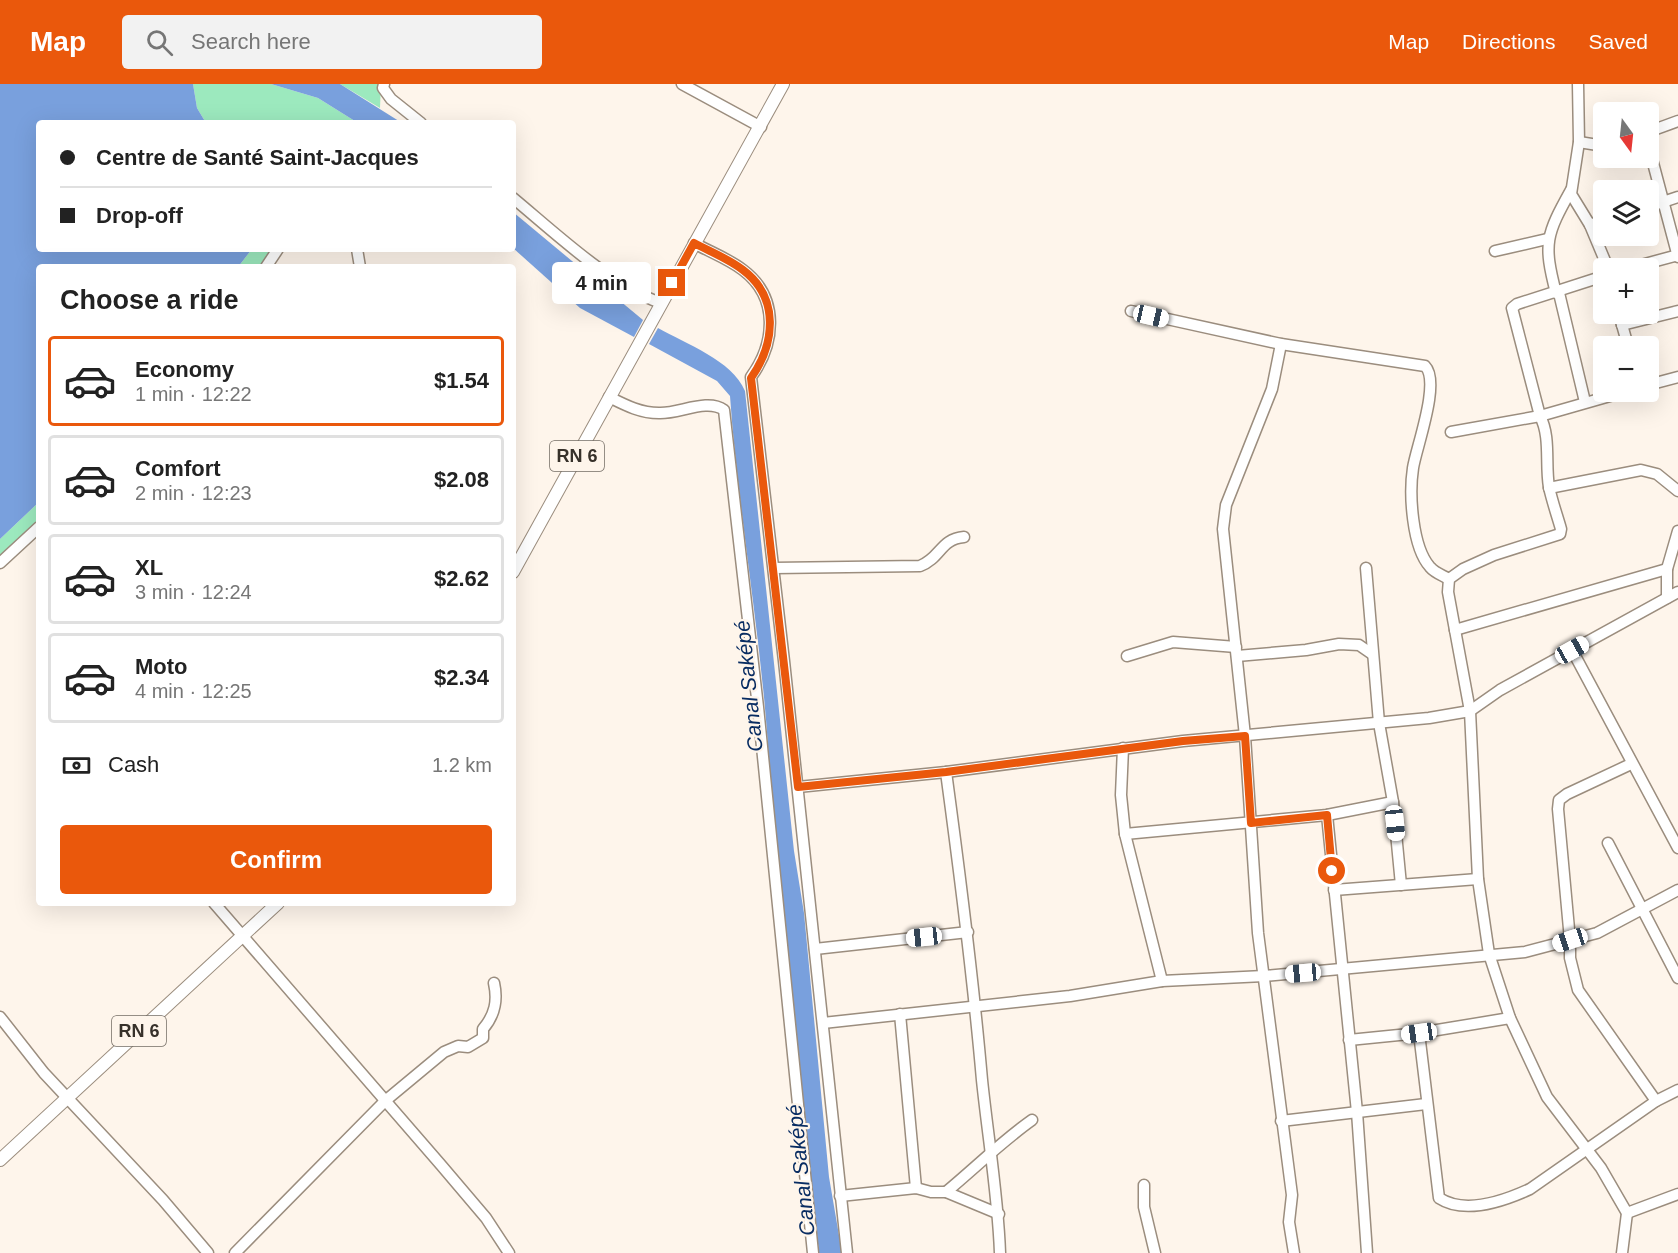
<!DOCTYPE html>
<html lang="en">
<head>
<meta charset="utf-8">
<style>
  body { margin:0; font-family:Arial,sans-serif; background:#f2f2f2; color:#222; height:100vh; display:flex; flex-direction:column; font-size:22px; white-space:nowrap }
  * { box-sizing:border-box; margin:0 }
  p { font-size:20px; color:#767676 }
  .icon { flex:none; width:33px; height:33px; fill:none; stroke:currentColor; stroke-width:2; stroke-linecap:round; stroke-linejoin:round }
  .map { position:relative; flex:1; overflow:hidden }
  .panel { position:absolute; left:36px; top:180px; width:480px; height:642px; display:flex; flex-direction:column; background:#fff; border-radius:6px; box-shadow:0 6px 24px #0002 }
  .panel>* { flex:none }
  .guide { position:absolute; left:36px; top:36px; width:480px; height:132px; border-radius:6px; box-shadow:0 6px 24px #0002; display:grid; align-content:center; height:132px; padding:0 24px; background:#fff }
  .needle { width:39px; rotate:165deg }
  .controls { position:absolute; left:1593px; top:18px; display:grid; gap:12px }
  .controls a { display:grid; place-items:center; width:66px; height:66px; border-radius:6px; background:#fff; box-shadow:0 6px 24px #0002; font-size:30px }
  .end { position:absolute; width:27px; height:27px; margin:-14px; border:8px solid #ea580c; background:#fff; box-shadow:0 0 0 3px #fff }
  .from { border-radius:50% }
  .bubble { position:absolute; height:42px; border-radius:6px; background:#fff; box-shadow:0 6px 24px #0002; font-size:20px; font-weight:700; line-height:42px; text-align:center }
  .car { position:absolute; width:18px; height:36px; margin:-18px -9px; border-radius:8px; box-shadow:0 0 4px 2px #0007; background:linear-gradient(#fff 24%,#345 0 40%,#fff 0 76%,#345 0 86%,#fff 0) }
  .guide b { display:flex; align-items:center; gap:21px; height:57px; font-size:22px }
  .guide b+b { border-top:2px solid #e0e0e0 }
  .guide i { width:15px; height:15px; background:#222 }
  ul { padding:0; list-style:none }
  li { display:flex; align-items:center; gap:18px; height:90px; margin:0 12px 9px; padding:0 12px; border:3px solid #e0e0e0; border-radius:6px }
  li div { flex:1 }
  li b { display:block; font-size:22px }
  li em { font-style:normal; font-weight:700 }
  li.selected { border-color:#ea580c }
  li>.icon { width:54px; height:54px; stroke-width:1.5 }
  h2 { padding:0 24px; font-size:27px; line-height:72px }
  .pay { display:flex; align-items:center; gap:15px; height:66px; padding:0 24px; font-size:22px }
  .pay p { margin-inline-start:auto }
  .primary-button { display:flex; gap:12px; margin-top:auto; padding:12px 24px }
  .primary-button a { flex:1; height:69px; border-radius:6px; background:#ea580c; color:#fff; font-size:24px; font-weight:700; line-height:69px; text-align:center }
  header { display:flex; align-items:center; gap:36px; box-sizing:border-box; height:84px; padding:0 30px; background:#ea580c; color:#fff }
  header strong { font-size:28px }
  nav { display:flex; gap:33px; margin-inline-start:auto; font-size:21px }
  .search { width:420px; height:54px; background:#f2f2f2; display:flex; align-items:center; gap:15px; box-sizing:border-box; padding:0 21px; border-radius:6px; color:#767676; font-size:22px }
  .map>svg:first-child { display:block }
  .green { fill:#9ce9be }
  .water { fill:#79a0dd }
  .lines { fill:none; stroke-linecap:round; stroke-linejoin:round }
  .minor-casing { stroke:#9b8d7e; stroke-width:13 }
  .major-casing { stroke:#9b8d7e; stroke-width:14 }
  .minor { stroke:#fff; stroke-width:10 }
  .major { stroke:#fff; stroke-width:12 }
  .route { stroke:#ea580c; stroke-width:8 }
  .labels { text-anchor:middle; stroke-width:4.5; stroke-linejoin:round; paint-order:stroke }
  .shield { fill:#fef5eb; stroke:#736c64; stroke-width:1.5 }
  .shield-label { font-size:18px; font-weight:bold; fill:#37312a }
  .water-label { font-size:21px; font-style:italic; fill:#082c62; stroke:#fef5eb }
</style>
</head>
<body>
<header>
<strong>Map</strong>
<div class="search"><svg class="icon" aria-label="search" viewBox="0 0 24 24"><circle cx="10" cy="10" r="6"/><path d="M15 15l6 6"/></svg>Search here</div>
<nav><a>Map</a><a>Directions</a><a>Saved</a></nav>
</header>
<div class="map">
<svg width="1678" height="1169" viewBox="0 0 1678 1169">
  <rect width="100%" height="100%" fill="#fef5eb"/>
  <g class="green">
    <path d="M 193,0 L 271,0 L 318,14 L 358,39 L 206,39 L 197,24 Z"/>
    <path d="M 340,0 L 381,0 L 380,24 Z"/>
    <path d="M 252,165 L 273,165 L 259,183 L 238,183 Z"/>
    <path d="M 39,418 L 39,437 L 0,473 L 0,455 Z"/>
  </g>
  <g class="water">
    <path d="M 0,0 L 193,0 L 197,24 L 206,39 L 39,39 L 39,165 L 252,165 L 238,183 L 39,183 L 39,418 L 0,455 Z"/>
    <path d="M 271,0 L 340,0 L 402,39 L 358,39 L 318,14 Z"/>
    <path d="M 513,128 L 643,236 L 634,253 L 580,224 L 513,164 Z"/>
    <path d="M 658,244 C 686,260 732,276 745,307 L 794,767 L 804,829 L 829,1093 L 842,1169 L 819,1169 L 770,699 C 765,570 739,441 730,312 L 717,297 L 649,260 Z"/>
  </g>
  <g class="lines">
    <g class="minor-casing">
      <g id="minor">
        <path d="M 384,0 L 383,4 L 391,15 L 421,39"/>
        <path d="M 682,0 L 761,43"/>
        <path d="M 1578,0 L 1579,58 L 1571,110 L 1590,141 L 1608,184"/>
        <path d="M 1648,48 L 1678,37"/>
        <path d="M 1579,58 L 1604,62"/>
        <path d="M 1648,60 L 1678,173"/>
        <path d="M 513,114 C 553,147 612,203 661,219"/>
        <path d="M 1648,123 L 1678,113"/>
        <path d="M 1590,141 L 1604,136"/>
        <path d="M 694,159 C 710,168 729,175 743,186 C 780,214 775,260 751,293 L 784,577 L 847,1169"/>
        <path d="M 357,165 L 360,183"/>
        <path d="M 1495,167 L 1547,155"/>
        <path d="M 266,183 L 278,165"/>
        <path d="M 1630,184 L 1678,171"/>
        <path d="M 1604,192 L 1517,220 L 1512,224 L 1540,332 C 1551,353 1545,380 1549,403 C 1552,417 1557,431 1561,445 L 1560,450 L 1494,471 L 1463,485 L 1449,495 L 1448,508 L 1470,627 L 1478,795 L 1489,870 L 1510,934 L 1547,1013 L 1601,1084 L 1627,1129 L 1622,1169"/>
        <path d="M 1556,209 C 1543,159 1546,151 1571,106"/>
        <path d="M 1559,209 L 1585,318"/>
        <path d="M 1131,227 L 1281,260 L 1425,282 C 1441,298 1416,364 1413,384 C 1409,410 1412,463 1430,483 C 1435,489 1442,491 1449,495"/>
        <path d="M 1619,230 L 1628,262"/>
        <path d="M 1622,241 L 1678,227"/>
        <path d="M 1281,260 L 1272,305 L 1226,421 L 1223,445 L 1245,652 L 1258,849 L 1292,1111 L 1289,1138 L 1294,1169"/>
        <path d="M 1648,301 L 1678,293"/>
        <path d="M 609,313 C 625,321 640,329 659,329 C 679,330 707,314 724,326 L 758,623 L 813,1169"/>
        <path d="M 1451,348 L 1540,332 L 1624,308"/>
        <path d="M 1549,404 L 1641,386 L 1657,390 L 1678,407"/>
        <path d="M 0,479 L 39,443"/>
        <path d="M 774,484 L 920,482 C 941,474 940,455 964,453"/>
        <path d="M 1366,484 L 1379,639 L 1393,718 L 1401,801"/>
        <path d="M 1667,514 L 1667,485 L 1678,447"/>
        <path d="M 1455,546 L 1667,485"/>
        <path d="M 1572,566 L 1678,764"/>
        <path d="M 1127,572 L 1173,558 L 1236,563"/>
        <path d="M 1237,572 L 1306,566 L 1339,560 L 1359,561 L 1372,570"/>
        <path d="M 1123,664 L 1121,711 L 1125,750 L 1162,897"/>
        <path d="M 1631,680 L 1567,710 L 1559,716 L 1558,725 L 1570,856 L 1570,874 L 1578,906 L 1656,1017"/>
        <path d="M 946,688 C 960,791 973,893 982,996 C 988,1054 998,1111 1000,1169"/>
        <path d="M 798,703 L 946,688 L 1183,657 L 1429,634 L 1470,627 L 1500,606 L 1678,508"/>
        <path d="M 1327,731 L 1357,1028 L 1367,1169"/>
        <path d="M 1125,750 L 1327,731 L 1393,718"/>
        <path d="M 1608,759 L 1678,894"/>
        <path d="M 1334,806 L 1478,795"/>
        <path d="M 214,819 L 441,1081 L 486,1134 L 509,1169"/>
        <path d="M 815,865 L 968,848"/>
        <path d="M 900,930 L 916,1104"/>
        <path d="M 0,933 L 44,989 L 163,1116 L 208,1169"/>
        <path d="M 823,939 L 1070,912 L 1162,897 L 1264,892 L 1525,868 L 1597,849 L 1678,806"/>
        <path d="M 1419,949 L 1439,1114 C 1465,1131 1504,1117 1530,1105 L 1656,1017 L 1678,1006"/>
        <path d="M 1349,956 L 1419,949 L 1510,934"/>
        <path d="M 1281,1037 L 1426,1020"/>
        <path d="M 1144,1101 L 1144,1123 L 1155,1169"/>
        <path d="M 946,1108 C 975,1084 1001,1058 1032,1036"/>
        <path d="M 840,1112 L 916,1104 L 931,1108 L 946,1108 L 999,1130"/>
        <path d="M 1627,1129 L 1678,1110"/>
        <path d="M 235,1169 L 385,1017 L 444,968 L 458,962 L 468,963 L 483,954 L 483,945 C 495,931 498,917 494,899"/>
      </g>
    </g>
    <g class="major-casing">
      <g id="major">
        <path d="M 513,488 L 783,0"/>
        <path d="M 0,1076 L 278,819"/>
      </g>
    </g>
    <use href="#minor" class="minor"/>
    <use href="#major" class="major"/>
  </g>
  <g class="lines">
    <path class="route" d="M 672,199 L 694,159 C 711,168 729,175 743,186 C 780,214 775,260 751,294 L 798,703 L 946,688 L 1183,657 L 1245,652 L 1251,739 L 1327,731 L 1332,787"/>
  </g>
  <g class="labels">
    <g class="shield">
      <rect x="550" y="357" width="54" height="30" rx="4.5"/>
      <rect x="112" y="932" width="54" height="30" rx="4.5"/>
    </g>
    <g class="shield-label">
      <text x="577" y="378">RN 6</text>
      <text x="139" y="953">RN 6</text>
    </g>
    <g class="water-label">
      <text transform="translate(749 602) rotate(-96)" y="7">Canal Saképé</text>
      <text transform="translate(801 1086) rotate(-96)" y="7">Canal Saképé</text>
    </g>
  </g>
</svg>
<div class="controls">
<a><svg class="needle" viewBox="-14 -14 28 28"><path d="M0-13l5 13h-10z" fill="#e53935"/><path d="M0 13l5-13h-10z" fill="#767676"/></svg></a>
<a><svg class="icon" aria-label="layers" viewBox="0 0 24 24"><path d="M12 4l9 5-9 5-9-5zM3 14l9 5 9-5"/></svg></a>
<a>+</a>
<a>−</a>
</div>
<i class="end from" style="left:1332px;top:787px"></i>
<i class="end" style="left:672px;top:199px"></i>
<div class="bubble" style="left:552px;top:178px;width:99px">4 min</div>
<i class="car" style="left:1151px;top:232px;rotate:103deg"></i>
<i class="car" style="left:1572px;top:566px;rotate:61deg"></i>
<i class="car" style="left:1395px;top:739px;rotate:174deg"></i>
<i class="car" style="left:924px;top:853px;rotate:264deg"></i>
<i class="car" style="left:1570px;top:856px;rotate:252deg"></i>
<i class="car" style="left:1303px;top:889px;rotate:265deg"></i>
<i class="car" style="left:1419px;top:949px;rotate:262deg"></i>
<div class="guide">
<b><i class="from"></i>Centre de Santé Saint-Jacques</b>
<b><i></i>Drop-off</b>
</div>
<section class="panel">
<h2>Choose a ride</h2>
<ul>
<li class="selected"><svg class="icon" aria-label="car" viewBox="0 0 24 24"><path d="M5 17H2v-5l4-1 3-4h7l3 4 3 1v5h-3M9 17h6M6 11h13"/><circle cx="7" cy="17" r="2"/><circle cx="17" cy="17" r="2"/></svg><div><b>Economy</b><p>1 min · 12:22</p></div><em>$1.54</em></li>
<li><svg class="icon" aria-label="car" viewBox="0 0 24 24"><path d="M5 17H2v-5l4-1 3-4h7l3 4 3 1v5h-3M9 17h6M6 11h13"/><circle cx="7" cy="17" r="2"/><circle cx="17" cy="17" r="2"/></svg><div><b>Comfort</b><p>2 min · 12:23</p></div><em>$2.08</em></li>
<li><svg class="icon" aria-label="car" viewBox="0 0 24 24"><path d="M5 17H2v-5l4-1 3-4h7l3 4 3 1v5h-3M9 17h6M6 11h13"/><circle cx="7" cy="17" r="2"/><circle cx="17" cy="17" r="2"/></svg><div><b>XL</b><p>3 min · 12:24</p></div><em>$2.62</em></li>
<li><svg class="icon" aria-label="car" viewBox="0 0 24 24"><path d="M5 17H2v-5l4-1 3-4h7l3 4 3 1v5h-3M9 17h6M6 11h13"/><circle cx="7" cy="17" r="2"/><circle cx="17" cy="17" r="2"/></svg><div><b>Moto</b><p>4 min · 12:25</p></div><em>$2.34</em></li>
</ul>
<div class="pay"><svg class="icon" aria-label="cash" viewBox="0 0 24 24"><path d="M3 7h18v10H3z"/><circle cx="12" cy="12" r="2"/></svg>Cash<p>1.2 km</p></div>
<div class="primary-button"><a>Confirm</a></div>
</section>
</div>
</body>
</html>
